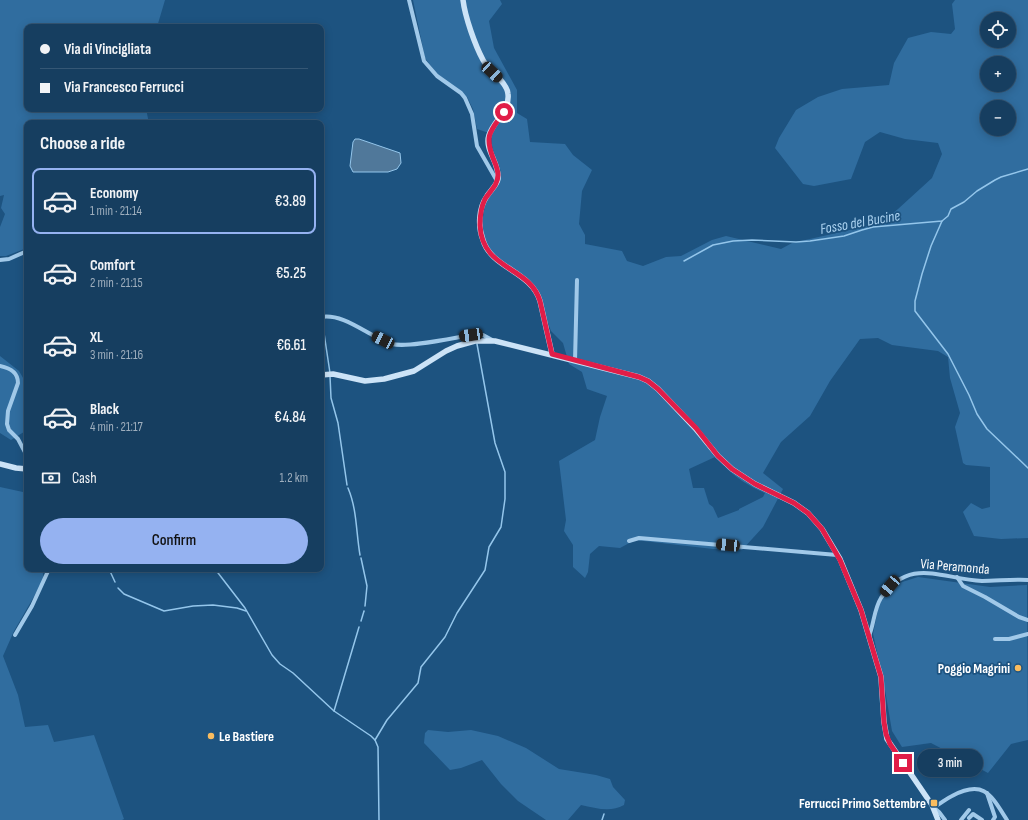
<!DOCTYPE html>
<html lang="en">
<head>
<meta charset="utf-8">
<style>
  body { margin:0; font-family:"Sofia Sans Condensed",sans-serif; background:#234969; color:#f1f3f6; height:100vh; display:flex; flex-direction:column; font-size:15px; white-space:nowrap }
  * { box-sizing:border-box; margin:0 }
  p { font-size:13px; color:#9eaebd }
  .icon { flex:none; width:22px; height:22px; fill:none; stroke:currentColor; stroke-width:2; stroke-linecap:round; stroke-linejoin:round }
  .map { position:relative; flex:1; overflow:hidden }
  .details { position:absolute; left:24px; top:120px; width:300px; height:452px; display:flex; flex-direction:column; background:#163e60; border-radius:8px; box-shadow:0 2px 10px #0003,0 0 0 1px #355775 }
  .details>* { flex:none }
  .top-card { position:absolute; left:24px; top:24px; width:300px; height:88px; border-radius:8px; box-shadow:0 2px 10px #0003,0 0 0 1px #355775; display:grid; align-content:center; height:88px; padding:0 16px; background:#163e60 }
  .tools { position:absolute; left:980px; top:12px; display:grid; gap:8px }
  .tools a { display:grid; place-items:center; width:36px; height:36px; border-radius:50%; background:#163e60; box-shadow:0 2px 10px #0003,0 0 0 1px #355775; font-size:20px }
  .end { position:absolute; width:18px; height:18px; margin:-9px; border:5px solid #e11d48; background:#fff; box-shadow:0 0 0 2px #fff }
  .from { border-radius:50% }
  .bubble { position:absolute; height:28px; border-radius:14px; background:#163e60; box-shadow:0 2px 10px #0003,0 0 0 1px #355775; font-size:13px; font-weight:600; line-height:28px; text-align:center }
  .car { position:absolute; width:12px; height:24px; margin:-12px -6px; border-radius:5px; box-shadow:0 0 3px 1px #0007; background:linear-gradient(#222 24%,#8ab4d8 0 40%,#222 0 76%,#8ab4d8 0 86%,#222 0) }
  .top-card b { display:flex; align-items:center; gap:14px; height:38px; font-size:15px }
  .top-card b+b { border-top:1px solid #355775 }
  .top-card i { width:10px; height:10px; background:#f1f3f6 }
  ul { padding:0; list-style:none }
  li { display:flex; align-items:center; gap:12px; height:66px; margin:0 8px 6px; padding:0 8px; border:2px solid transparent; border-radius:8px }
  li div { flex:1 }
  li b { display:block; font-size:15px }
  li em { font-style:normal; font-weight:600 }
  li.current { border-color:#95b2f1 }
  li>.icon { width:36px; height:36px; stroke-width:1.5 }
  h2 { padding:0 16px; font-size:18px; line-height:48px }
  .pay { display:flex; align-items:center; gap:10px; height:44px; padding:0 16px; font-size:15px }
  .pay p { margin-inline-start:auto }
  .button { display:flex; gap:8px; margin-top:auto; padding:8px 16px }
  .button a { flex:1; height:46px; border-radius:24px; background:#95b2f1; color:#111; font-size:16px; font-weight:600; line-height:46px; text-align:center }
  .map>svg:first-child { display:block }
  .green { fill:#306d9f; fill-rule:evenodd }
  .water { fill:#50789a; stroke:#94c6eb }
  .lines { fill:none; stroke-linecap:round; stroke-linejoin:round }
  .stream { stroke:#94c6eb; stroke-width:1.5 }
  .street { stroke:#a1c9e9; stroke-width:4 }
  .secondary { stroke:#cce3f7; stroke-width:5.5 }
  .route { stroke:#e11d48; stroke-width:5 }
  .poi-dot { fill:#f9bc5f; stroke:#1d5380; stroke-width:1.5 }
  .labels { text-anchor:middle; stroke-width:3.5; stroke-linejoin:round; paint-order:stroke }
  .street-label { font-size:14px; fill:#fff; stroke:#1d5380 }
  .poi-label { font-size:14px; font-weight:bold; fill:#fff; stroke:#1d5380; text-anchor:end }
  .water-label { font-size:15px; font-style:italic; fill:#acd3f1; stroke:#1d5380 }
</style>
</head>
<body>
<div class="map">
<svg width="1028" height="820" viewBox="0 0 1028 820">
  <rect width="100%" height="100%" fill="#1d5380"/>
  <g class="green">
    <path d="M 0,0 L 165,0 L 157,27 L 27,27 L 27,109 L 146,109 L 149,123 L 27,123 L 27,248 L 6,256 L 0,256 L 0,227 L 5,214 L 1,208 L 4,195 L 0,196 Z"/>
    <path d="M 413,0 L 500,0 L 502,4 L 489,21 L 494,48 L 517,90 L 517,113 L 527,119 L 530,142 L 565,144 L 573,155 L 592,170 L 582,191 L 579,224 L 585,235 L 585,244 L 622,251 L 627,261 L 643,266 L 666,257 L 681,256 L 712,240 L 726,236 L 781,249 L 792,243 L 881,223 L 898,209 L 932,178 L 942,154 L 938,143 L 905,139 L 880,132 L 865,142 L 851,179 L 814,186 L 803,184 L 775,148 L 779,138 L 796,110 L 818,97 L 842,89 L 889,85 L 894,63 L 908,38 L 931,32 L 951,34 L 955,29 L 952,4 L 955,0 L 1028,0 L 1028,538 L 1001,539 L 974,536 L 963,512 L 971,503 L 982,509 L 990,507 L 990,467 L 966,465 L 963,463 L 955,427 L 960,413 L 950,378 L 948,357 L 938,351 L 892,345 L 878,338 L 860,339 L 830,381 L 810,416 L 781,442 L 763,473 L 783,489 L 763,527 L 742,550 L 713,549 L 635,540 L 620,548 L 599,546 L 590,554 L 588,572 L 585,578 L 573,567 L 573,545 L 564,531 L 566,520 L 559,461 L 595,440 L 600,417 L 607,396 L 587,389 L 582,372 L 569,364 L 563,343 L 551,331 L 537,293 L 491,252 L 483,237 L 482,223 L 485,205 L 501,176 C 501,160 489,153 492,134 L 477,129 L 473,109 L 467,97 L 436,73 L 425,58 ZM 987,19 L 1009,19 L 1009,41 L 987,41 ZM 987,63 L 1009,63 L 1009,85 L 987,85 ZM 987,107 L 1009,107 L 1009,129 L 987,129 ZM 715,457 C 733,475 742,483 765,493 L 763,497 L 739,509 L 739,510 L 718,518 L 713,507 L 709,504 L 704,488 L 693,488 L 689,469 Z"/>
    <path d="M 0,356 L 19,371 L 26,383 L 27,382 L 27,430 L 11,440 L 0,433 Z"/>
    <path d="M 0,487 L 23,492 L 27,497 L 27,569 L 42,569 L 44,579 L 14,631 L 3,656 L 18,695 L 25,727 L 48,725 L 54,742 L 94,735 L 124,819 L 122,820 L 0,820 Z"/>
    <path d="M 918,577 L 990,587 L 1027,585 L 1028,740 L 1011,744 L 988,773 L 931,743 L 902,747 L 892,731 L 883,678 L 873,634 L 879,604 L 896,584 Z"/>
    <path d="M 428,730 L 448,732 L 471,730 L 498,736 L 526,748 L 559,769 L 596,775 L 610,779 L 613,787 L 625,800 L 624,805 C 610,813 596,808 581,805 L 568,820 L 546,820 L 518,801 L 501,784 L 482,760 L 461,768 L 450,770 L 424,743 L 425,733 Z"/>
  </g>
  <path class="water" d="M 355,139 L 359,139 L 400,153 L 401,163 L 397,169 L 388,172 L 353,172 L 350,166 L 353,142 Z"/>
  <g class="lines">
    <g class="stream">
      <path d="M 942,221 L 931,246 L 922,274 L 915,301 L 915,311 L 948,354 L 969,395 L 977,414 L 987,429 L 1028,468"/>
      <path d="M 684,261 L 713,245 L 733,241 L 752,240 L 796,242 L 810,241 L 844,236 L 862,230 L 873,227 L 942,221 L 948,216 L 951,209 L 964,202 L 977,191 L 995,180 L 1001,177 L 1028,169"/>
      <path d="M 321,313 L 330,373"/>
      <path d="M 330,376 L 331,398 L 338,423 L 347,485"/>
      <path d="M 348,488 C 357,509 356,532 360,555"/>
      <path d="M 361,558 L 367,586 L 365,606"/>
      <path d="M 109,569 L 115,582"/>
      <path d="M 215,569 L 245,608 L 272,655 L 280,664 L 293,673 L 334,711 L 371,736 L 375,740 L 378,747 L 379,820"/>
      <path d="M 118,588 L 124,594 L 164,611 L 193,606 L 213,605 L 237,608 L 246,611"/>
      <path d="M 361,621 L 364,611"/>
      <path d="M 334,711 L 359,627"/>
      <path d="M 375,740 L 387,720 L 418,683 L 421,667 L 445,637 L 457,613 L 485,570 L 489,547 L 501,527 L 505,499 L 505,472 L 495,443 L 477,344"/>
      <path d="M 602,820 L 604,814"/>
    </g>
    <g class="street">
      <path d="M 409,0 L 424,61 L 437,76 L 461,93 L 465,98 L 472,114 L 477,146 L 497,181"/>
      <path d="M 0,260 L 9,259 L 27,251"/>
      <path d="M 321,317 C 345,313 369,337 392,344 C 408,348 452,338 471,335 L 483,335 L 494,341"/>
      <path d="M 575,361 L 577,280"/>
      <path d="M 0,366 C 10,368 18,372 18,383 L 8,411 L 7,424 L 9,430 L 18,439 L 27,456"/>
      <path d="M 629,541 L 639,538 L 837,555"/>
      <path d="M 957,577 L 963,586 L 985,597 L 1019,617 L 1028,620"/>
      <path d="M 15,635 L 32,606 L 49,569"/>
      <path d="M 869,636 C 874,624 874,609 881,598 C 910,556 941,579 982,581 C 997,581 1013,579 1028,580"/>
      <path d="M 995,639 L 1009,639 L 1028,634"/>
      <path d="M 987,793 L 995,817 L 993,820"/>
      <path d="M 969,818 L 973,814 L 982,820"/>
      <path d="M 945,820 L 939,812 L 933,807 C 940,805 945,799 952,796 C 984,779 991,795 1007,820"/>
      <path d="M 961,820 L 969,810"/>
    </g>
    <g class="secondary">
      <path d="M 463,0 C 465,17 475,45 483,60 C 489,71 507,82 508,94 C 510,111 494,120 489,135 C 484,150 500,163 498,179 C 497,185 490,191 487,196 C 478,209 478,227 483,240 C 491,268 531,271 540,301 L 552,354"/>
      <path d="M 321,375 L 333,374 L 365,381 L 384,379 L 414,371 L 446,351 L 457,346 L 475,341 L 495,341 L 639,377 L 648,381 L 658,389 L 695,428 L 718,456 L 732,469 L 755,484 L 794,503 L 808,513 L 822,529 L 840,559 L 861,610 L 881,677 L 884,722 L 887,739 L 932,805 L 938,820"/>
      <path d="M 0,464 L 16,468 L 27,469"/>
    </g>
  </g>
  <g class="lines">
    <path class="route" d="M 504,112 C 491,131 484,134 493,158 C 495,163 498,169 498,175 C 498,185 490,191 485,199 C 481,207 480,217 480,225 C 482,271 529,265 540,301 L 552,354 L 639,377 L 648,381 L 658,389 L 696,428 L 718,456 L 732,469 L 755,484 L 794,503 L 808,513 L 822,529 L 840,560 L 861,610 L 881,677 L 884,722 L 886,734 L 890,744 L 903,763"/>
  </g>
  <g class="poi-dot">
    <circle cx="1018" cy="668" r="4"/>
    <circle cx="211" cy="736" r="4"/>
    <rect x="930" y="799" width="8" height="8" rx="2"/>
  </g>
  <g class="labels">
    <g class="street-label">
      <text transform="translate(955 566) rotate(5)" y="5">Via Peramonda</text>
    </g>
    <g class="poi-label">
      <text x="1010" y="673">Poggio Magrini</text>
      <text x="219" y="741" text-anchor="start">Le Bastiere</text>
      <text x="926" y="808">Ferrucci Primo Settembre</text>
    </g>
    <g class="water-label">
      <text transform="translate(860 222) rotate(-10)" y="5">Fosso del Bucine</text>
    </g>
  </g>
</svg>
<div class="tools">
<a><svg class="icon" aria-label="locate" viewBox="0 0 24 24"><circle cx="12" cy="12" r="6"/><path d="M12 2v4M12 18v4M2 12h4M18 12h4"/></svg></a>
<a>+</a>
<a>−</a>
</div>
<i class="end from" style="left:504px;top:112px"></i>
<i class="end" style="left:903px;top:763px"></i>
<div class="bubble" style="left:917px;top:749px;width:66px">3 min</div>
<i class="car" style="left:492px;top:72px;rotate:133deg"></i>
<i class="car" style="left:471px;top:335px;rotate:262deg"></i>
<i class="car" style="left:383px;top:340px;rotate:296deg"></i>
<i class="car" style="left:728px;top:545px;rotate:275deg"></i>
<i class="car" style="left:890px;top:586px;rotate:220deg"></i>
<div class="top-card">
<b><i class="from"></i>Via di Vincigliata</b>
<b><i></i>Via Francesco Ferrucci</b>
</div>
<section class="details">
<h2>Choose a ride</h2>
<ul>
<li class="current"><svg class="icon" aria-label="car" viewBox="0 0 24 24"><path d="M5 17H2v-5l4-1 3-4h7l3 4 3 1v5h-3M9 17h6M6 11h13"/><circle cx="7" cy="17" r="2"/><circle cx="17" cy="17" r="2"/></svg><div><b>Economy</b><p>1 min · 21:14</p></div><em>€3.89</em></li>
<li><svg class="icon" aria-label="car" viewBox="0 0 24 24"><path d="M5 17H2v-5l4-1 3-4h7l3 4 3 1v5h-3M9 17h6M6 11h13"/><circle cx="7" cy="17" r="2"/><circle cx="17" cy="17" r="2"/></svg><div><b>Comfort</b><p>2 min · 21:15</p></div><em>€5.25</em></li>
<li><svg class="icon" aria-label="car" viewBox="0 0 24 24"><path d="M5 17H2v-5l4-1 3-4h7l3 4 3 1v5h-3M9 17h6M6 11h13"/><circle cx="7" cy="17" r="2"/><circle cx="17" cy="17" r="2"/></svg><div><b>XL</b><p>3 min · 21:16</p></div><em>€6.61</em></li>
<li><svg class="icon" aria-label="car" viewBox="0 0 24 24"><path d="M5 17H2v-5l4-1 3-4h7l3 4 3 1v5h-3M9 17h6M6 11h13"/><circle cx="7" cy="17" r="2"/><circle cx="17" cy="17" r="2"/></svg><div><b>Black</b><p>4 min · 21:17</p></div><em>€4.84</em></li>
</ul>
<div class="pay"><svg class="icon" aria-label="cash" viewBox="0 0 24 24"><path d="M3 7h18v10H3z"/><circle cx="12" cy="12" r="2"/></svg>Cash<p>1.2 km</p></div>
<div class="button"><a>Confirm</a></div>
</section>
</div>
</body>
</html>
